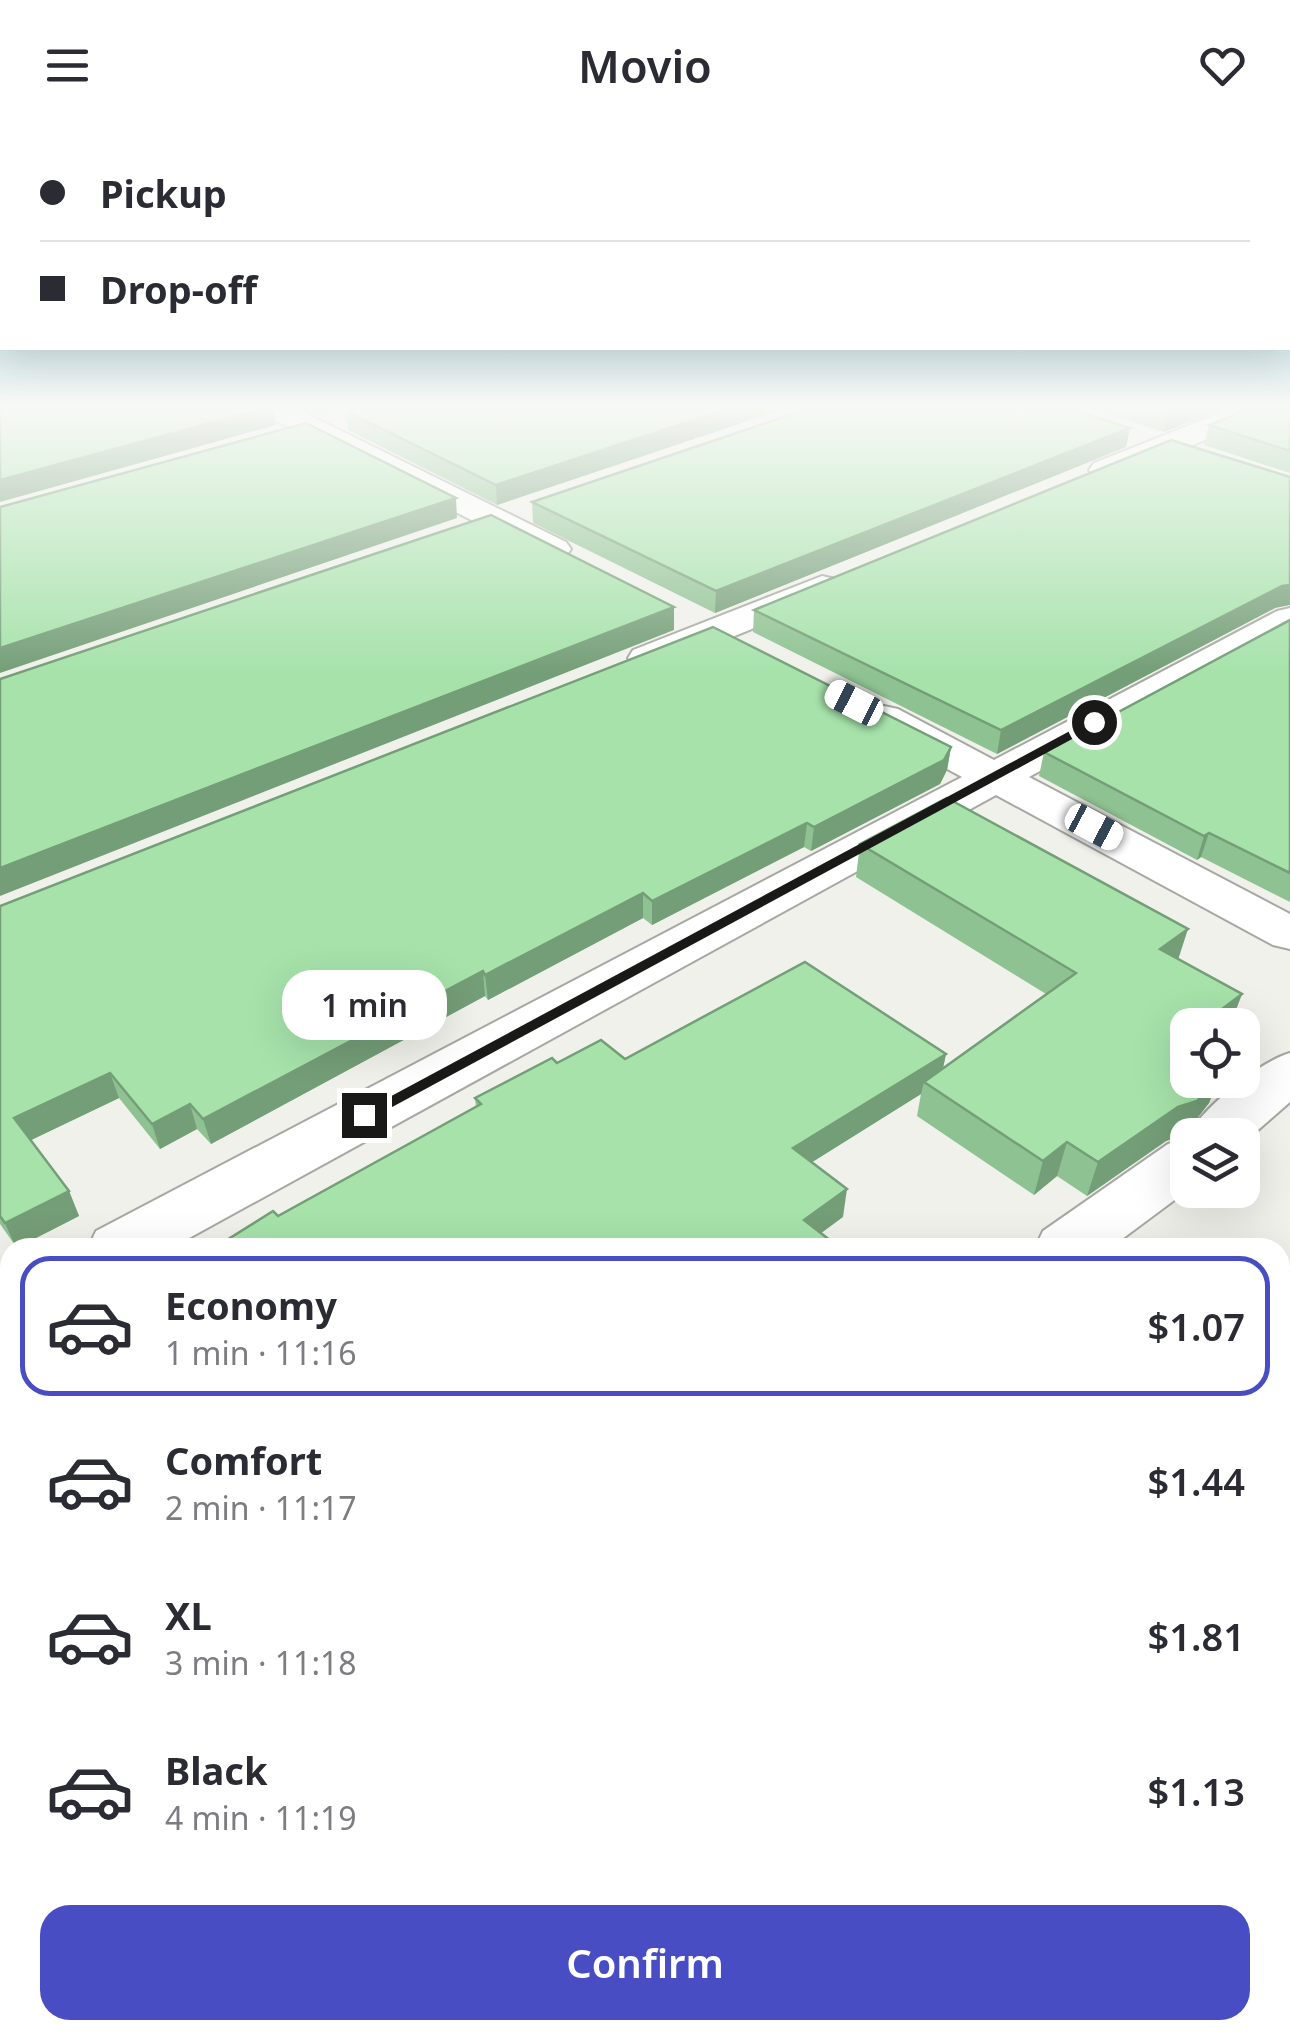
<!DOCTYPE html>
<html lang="en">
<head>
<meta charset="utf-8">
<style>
  body { margin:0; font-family:"Noto Sans",sans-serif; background:#f7f7f7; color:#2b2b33; height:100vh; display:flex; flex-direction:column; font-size:38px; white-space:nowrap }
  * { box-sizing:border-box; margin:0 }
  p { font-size:32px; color:#7c7c81 }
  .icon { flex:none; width:55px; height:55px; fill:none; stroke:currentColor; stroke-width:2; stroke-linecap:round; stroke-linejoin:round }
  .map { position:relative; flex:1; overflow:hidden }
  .drawer { position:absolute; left:0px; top:1108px; width:1290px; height:802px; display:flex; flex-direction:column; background:#fff; border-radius:30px 30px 0 0; box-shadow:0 10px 40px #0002 }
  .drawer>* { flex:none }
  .hud { position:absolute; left:0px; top:0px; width:1290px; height:220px; box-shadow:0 10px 40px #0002; display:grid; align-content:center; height:220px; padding:0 40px; background:#fff }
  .controls { position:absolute; left:1170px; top:878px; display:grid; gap:20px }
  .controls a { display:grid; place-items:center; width:90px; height:90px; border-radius:20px; background:#fff; box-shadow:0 10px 40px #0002; font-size:50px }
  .end { position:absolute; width:45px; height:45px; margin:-22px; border:12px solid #191917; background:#fff; box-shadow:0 0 0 5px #fff }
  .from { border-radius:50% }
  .bubble { position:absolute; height:70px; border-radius:30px; background:#fff; box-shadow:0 10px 40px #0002; font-size:32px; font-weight:600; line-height:70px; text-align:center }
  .car { position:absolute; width:30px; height:60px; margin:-30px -15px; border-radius:12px; box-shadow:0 0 8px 2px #0007; background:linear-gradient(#fff 24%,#345 0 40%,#fff 0 76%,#345 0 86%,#fff 0) }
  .hud b { display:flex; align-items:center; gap:35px; height:95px; font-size:38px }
  .hud b+b { border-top:2px solid #e1e1e2 }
  .hud i { width:25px; height:25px; background:#2b2b33 }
  ul { padding:18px 0 0; list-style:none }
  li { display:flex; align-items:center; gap:30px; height:140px; margin:0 20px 15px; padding:0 20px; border:5px solid transparent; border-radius:30px }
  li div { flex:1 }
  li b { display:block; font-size:38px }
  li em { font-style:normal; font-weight:600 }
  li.current { border-color:#484dc3 }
  li>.icon { width:90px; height:90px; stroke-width:1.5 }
  .primary-button { display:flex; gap:20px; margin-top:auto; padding:20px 40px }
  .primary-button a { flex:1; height:115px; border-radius:30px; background:#484dc3; color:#fff; font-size:40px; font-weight:600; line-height:115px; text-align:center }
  header { display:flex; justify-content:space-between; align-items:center; height:130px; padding:0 40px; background:#fff; font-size:45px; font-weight:600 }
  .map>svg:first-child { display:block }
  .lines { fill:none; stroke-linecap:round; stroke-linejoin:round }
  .minor-casing { stroke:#a7a8a3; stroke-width:4 }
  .major-casing { stroke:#a7a8a3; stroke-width:4 }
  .minor { fill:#fff; fill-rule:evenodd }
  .major { fill:#fff; fill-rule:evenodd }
  .wall { fill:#8fc292 }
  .shaded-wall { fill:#749e77 }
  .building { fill:#a6e2aa; stroke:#749e77; stroke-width:2.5 }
  .route { fill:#191917 }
</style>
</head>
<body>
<header><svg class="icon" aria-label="menu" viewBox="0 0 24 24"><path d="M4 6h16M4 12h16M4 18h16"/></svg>Movio<svg class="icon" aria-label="heart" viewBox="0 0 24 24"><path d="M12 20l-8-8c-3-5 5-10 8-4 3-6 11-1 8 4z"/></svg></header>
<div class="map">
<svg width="1290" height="1908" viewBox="0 0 1290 1908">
  <rect width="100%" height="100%" fill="#f0f1eb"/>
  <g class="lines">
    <g class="minor-casing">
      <g id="minor">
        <path d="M 257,277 L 293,277 L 566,412 L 571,419 L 566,426 L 554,429 L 542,426 L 261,283 Z"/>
        <path d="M 1235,277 L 1274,277 L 1270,283 L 1116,347 L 1094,347 L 1089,340 L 1094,333 Z"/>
        <path d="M 822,446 L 835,449 L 840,457 L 835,465 L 661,536 L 647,540 L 633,536 L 628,528 L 633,520 Z"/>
        <path d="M 1290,478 L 1290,504 L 1029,647 L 1290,784 L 1290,819 L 1273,815 L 996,665 L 171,1118 L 88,1118 L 96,1101 L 962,647 L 870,597 L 864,588 L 870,579 L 884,576 L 898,579 L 994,630 L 1277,481 Z"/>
        <path d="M 0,1184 L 10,1188 L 10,1253 L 0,1250 Z"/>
        <path d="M 420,1900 L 515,1900 L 518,1908 L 423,1908 Z"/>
      </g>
    </g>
    <g class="major-casing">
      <g id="major">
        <path d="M 1290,923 L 1290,972 L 1242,1014 L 1242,1005 L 1188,1005 C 1204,977 1259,932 1290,923 Z"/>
        <path d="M 1188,1008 L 1188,1060 L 1110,1118 L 1035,1118 L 1043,1101 L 1168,1014 Z"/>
        <path d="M 10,1870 L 10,1900 L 91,1900 L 88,1908 L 0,1908 L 0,1881 Z"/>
      </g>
    </g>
    <use href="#minor" class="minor"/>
    <use href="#major" class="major"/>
  </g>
  <g class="wall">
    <path d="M 300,277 L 342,277 L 315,284 Z"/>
    <path d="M 789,277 L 497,375 L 348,300 L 346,281 Z"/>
    <path d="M 1084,277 L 1227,277 L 1164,302 Z"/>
    <path d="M 1290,277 L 1290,343 L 1204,315 L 1209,295 Z"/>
    <path d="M 1126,317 L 715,483 L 533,393 L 532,372 Z"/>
    <path d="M 1275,478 L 997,624 L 753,502 L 754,480 Z"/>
    <path d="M 1290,490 L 1290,772 L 1201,727 L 1197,730 L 1039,646 L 1044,622 Z"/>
    <path d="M 951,617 L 947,640 L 940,654 L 811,721 L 804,717 L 652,795 L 643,788 L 488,870 L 485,866 L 211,1014 L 197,999 L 160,1019 L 119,968 L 31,1010 L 69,1061 L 79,1086 L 17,1118 L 0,1094 L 0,776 Z"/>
    <path d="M 860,714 L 1178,829 L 1242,864 L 1230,895 L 1188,895 L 1188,950 L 1218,950 L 1209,973 L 1184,1005 L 1166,1011 L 1087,1066 L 1057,1046 L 1034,1065 L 917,986 L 921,964 L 812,1032 L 843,1087 L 214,1118 L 278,1086 L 476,977 L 475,968 L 557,933 L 625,929 L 946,924 L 943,938 L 1046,864 L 856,747 Z"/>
    <path d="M 1280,1143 L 1290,1150 L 1290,1849 L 1280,1839 Z"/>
    <path d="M 593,1900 L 807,1900 L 813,1908 L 595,1908 Z"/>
  </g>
  <g class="shaded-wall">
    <path d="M 269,277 L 273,277 L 276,295 L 0,372 L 0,350 Z"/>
    <path d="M 314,277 L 342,277 L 315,284 Z"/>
    <path d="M 733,277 L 789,277 L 497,375 L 496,355 Z"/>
    <path d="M 1184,277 L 1227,277 L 1164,302 L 1168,283 Z"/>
    <path d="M 1130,298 L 1126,317 L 715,483 L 716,461 Z"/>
    <path d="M 456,368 L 457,388 L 0,543 L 0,518 Z"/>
    <path d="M 1290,455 L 1290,475 L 1275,478 L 997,624 L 1001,600 L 1282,456 Z"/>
    <path d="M 674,477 L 674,500 L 0,766 L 0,738 Z"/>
    <path d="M 951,617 L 947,640 L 940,654 L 811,721 L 814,697 Z"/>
    <path d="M 807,693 L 804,717 L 652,795 L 652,771 Z"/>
    <path d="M 1209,703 L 1201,727 L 1197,730 L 1204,706 Z"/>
    <path d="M 643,763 L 643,788 L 488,870 L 485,845 Z"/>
    <path d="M 1188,799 L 1177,833 L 1160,819 Z"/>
    <path d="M 483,841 L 485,866 L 211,1014 L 203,989 Z"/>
    <path d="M 1242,864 L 1230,895 L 1201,895 Z"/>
    <path d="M 1188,906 L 1188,930 L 1177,914 Z"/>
    <path d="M 946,924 L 940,952 L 924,952 L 921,964 L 790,1046 L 793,1018 Z"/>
    <path d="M 110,943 L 119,968 L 25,1013 L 14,988 Z"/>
    <path d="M 1214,950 L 1218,950 L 1209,973 L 1184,1005 L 1166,1011 L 1087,1066 L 1098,1032 Z"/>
    <path d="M 190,974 L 197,999 L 160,1019 L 152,994 Z"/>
    <path d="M 1067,1012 L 1057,1046 L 1034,1065 L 1043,1031 Z"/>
    <path d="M 847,1059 L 843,1087 L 801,1118 L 804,1090 Z"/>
    <path d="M 69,1061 L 79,1086 L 16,1118 L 5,1093 Z"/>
  </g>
  <g class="building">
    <path d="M 0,277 L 269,277 L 0,350 Z"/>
    <path d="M 361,277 L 733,277 L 496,355 L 346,281 Z"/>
    <path d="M 813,277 L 1065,277 L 1130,298 L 716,461 L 532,372 Z"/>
    <path d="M 1149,277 L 1184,277 L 1168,283 Z"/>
    <path d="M 1254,277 L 1290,277 L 1290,321 L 1209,295 Z"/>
    <path d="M 306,293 L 456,368 L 0,518 L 0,377 Z"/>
    <path d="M 1171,310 L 1290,347 L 1290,455 L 1282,456 L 1001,600 L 754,480 Z"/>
    <path d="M 491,385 L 674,477 L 0,738 L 0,549 Z"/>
    <path d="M 1290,490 L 1290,743 L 1209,703 L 1204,706 L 1044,622 Z"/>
    <path d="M 713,497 L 951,617 L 944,630 L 814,697 L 807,693 L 652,771 L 643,763 L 485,845 L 483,841 L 203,989 L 190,974 L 152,994 L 110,943 L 14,988 L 69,1061 L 5,1093 L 0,1086 L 0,776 Z"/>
    <path d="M 947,668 L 1188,799 L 1160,819 L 1242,864 L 1201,895 L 1188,895 L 1188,906 L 1177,914 L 1188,919 L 1188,950 L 1214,950 L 1197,971 L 1178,977 L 1098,1032 L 1067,1012 L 1043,1031 L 924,952 L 1076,843 L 860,714 Z"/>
    <path d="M 805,832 L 946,924 L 793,1018 L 847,1059 L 804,1090 L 840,1118 L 214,1118 L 273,1081 L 278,1086 L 481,974 L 475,968 L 552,928 L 557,933 L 601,910 L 625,929 Z"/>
    <path d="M 1280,1143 L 1290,1150 L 1290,1809 L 1280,1799 Z"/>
    <path d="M 10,1340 L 10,1746 L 0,1729 L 0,1346 Z"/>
    <path d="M 601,1900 L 807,1900 L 813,1908 L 606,1908 Z"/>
    <path d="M 824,1900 L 1153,1900 L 1160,1908 L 817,1908 Z"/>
  </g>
  <linearGradient id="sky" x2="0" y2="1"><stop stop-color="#66b0c8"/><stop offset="0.51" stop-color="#f8f9f6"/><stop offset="1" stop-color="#f8f9f6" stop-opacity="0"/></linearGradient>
  <rect width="1290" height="544" fill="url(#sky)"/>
  <path class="route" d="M 1094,588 L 1098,595 L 370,989 L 364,991 L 356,985 Z"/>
</svg>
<div class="controls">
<a><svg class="icon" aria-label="locate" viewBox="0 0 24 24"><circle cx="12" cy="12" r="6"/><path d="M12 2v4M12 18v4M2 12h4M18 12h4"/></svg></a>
<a><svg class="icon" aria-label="layers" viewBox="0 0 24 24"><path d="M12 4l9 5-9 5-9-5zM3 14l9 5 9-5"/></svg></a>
</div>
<i class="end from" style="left:1094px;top:592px"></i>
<i class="end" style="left:364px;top:985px"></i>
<div class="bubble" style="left:282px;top:840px;width:165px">1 min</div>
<i class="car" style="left:854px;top:573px;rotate:297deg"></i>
<i class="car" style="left:1094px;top:697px;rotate:118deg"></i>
<div class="hud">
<b><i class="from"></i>Pickup</b>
<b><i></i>Drop-off</b>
</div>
<section class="drawer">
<ul>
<li class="current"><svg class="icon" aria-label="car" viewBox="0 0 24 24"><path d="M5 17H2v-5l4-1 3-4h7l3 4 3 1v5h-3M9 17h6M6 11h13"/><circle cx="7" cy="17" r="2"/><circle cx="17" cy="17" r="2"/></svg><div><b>Economy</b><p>1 min · 11:16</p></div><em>$1.07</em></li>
<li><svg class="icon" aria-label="car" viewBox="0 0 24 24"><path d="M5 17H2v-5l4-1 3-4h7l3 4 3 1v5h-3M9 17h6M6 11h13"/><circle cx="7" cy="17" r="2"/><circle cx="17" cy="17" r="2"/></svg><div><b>Comfort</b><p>2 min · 11:17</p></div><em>$1.44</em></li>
<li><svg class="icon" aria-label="car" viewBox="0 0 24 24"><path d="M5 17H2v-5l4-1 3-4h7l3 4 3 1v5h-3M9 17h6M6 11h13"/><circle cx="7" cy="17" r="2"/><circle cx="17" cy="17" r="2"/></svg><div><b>XL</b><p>3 min · 11:18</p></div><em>$1.81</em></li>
<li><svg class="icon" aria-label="car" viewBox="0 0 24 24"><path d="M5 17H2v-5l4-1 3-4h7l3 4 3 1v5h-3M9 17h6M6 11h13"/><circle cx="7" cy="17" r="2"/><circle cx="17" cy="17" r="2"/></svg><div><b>Black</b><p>4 min · 11:19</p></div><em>$1.13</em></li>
</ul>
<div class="primary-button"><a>Confirm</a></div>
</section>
</div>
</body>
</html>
